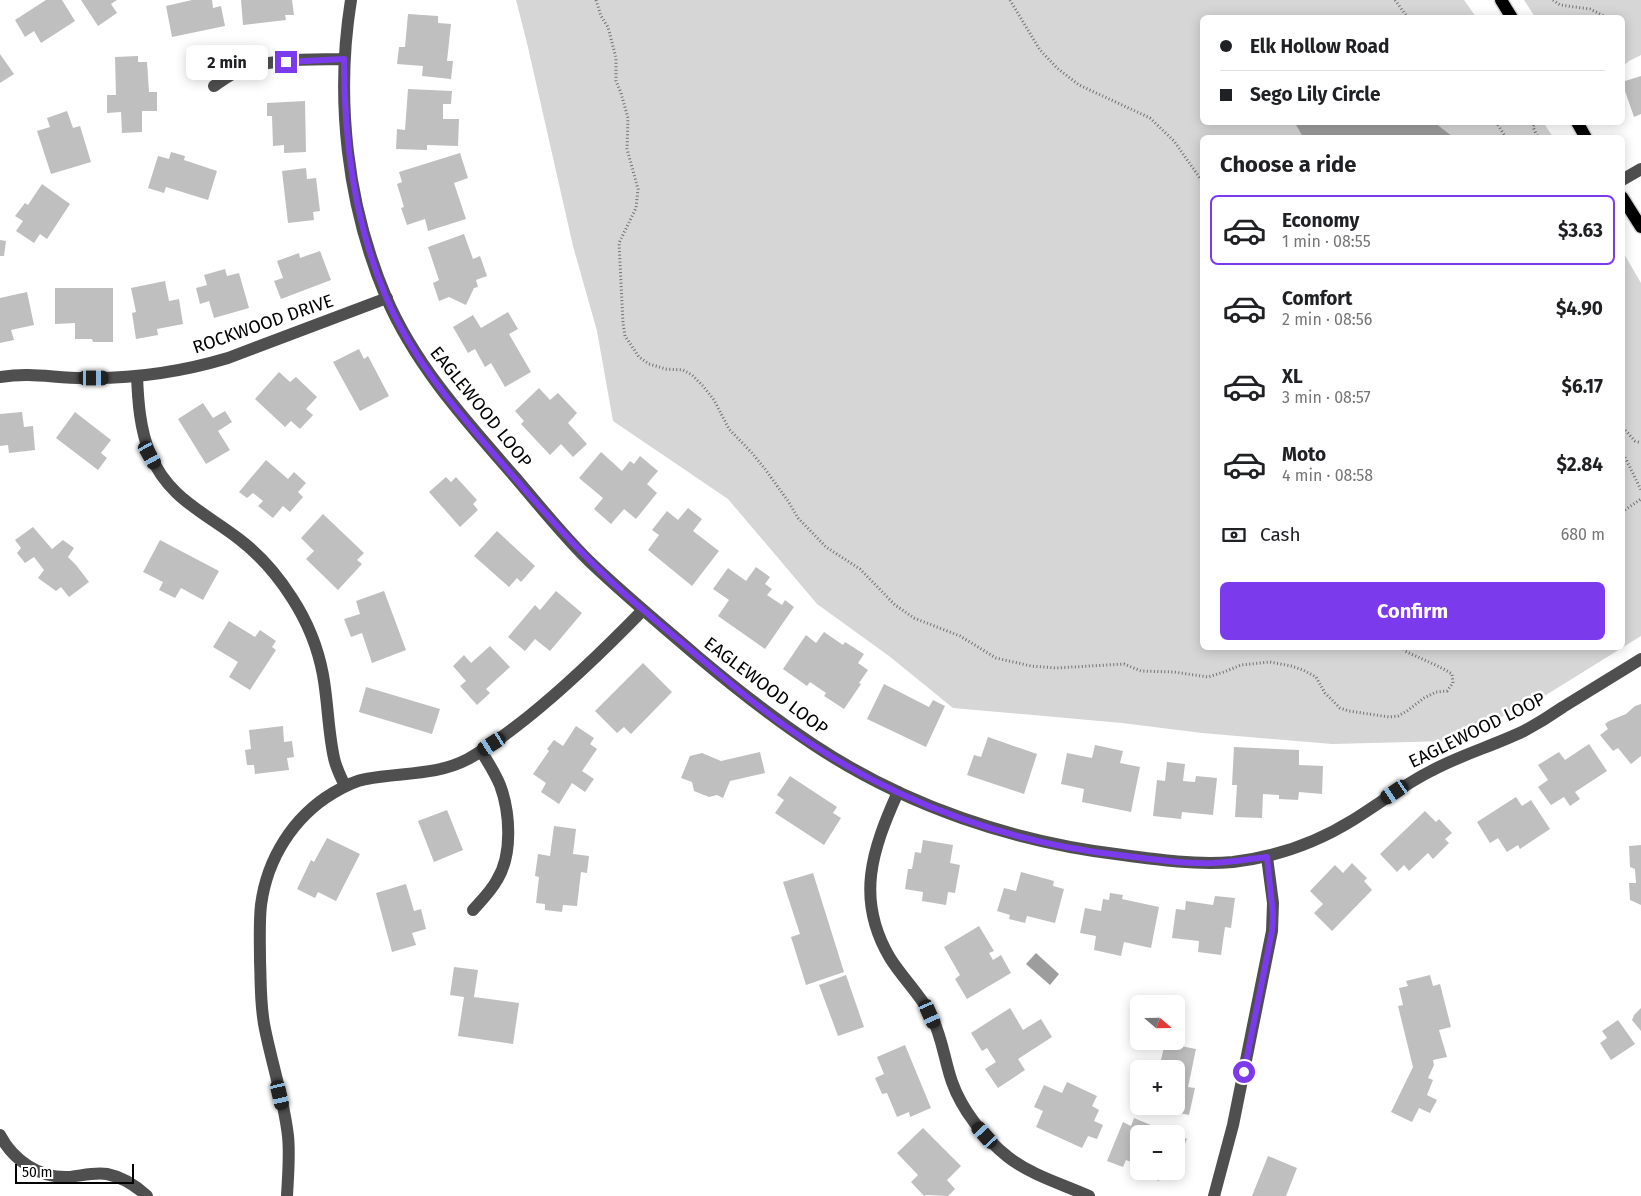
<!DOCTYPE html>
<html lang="en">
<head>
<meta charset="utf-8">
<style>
  body { margin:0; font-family:"Fira Sans",sans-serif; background:#f6f6f6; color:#202124; height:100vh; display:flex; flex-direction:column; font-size:19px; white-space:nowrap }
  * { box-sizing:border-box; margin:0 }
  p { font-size:16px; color:#757577 }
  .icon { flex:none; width:28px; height:28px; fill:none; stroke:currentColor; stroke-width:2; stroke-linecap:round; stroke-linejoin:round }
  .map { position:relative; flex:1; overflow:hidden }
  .side { position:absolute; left:1200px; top:135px; width:425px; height:515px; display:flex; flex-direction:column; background:#fff; border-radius:8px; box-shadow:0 2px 12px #0003 }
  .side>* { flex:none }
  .top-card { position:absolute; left:1200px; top:15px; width:425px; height:110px; border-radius:8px; box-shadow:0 2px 12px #0003; display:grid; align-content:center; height:110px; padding:0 20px; background:#fff }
  .needle { width:32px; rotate:110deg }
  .controls { position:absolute; left:1130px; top:995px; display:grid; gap:10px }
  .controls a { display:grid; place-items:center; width:55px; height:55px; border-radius:8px; background:#fff; box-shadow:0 2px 12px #0003; font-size:25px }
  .scale { position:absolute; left:15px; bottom:12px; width:119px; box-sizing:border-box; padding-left:5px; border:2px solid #000; border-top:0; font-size:14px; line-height:18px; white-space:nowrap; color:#000; -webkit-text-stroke:4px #fff; paint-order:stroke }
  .end { position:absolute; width:22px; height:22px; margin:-11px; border:6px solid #7c3aed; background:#fff; box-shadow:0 0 0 2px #fff }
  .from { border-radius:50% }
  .bubble { position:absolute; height:35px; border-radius:8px; background:#fff; box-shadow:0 2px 12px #0003; font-size:16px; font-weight:700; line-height:35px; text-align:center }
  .car { position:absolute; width:15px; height:30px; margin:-15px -8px; border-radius:6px; box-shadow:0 0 4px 1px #0007; background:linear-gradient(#222 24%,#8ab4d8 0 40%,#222 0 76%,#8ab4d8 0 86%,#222 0) }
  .top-card b { display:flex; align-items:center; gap:18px; height:48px; font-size:19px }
  .top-card b+b { border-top:1px solid #e0e0e0 }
  .top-card i { width:12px; height:12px; background:#202124 }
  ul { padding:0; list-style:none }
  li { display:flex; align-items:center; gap:15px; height:70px; margin:0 10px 8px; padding:0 10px; border:2px solid transparent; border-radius:8px }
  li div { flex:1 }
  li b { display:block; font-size:19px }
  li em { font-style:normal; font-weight:700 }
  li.active { border-color:#7c3aed }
  li>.icon { width:45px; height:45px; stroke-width:1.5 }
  h2 { padding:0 20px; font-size:22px; line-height:60px }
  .pay { display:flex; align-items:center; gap:12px; height:55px; padding:0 20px; font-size:19px }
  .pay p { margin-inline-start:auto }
  .button { display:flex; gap:10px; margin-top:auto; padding:10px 20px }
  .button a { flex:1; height:58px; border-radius:8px; background:#7c3aed; color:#fff; font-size:20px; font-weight:700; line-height:58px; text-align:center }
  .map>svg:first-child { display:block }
  .green { fill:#d6d6d6 }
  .water { fill:#9d9d9d }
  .building { fill:#bfbfbf }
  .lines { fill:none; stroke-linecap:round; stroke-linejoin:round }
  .major-casing { stroke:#dbdbdb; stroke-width:15 }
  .path { stroke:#717171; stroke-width:3; stroke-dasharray:1 2.5; stroke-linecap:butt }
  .minor { stroke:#4f4f4f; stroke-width:12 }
  .major { stroke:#000; stroke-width:12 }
  .route { stroke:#7c3aed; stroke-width:6 }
  .labels { text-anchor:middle; stroke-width:5; stroke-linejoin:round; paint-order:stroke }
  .street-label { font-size:18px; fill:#000; stroke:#fff }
</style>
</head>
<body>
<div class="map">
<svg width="1641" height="1196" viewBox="0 0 1641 1196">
  <rect width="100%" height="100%" fill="#fff"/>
  <g class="green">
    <path d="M 516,0 L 1464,0 L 1476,17 L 1202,18 L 1202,122 L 1543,122 L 1553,137 L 1202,138 L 1202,648 L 1622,648 L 1623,252 L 1641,283 L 1641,636 L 1538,700 L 1450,741 L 1332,744 L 1202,733 L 1122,723 L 953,708 L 889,656 L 817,604 L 728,499 L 613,421 L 597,331 L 573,246 L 527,43 Z"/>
    <path d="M 1524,0 L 1641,0 L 1641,55 L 1629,61 L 1623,66 L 1622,18 L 1535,17 Z"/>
  </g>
  <g class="water">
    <path d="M 1295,123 L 1435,123 L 1453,137 L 1303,137 Z"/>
    <path d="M 1036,953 L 1059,974 L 1050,985 L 1026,964 Z"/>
  </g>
  <g class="building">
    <path d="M 46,0 L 62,0 L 75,21 L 41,43 L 34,31 L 25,37 L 15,20 Z"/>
    <path d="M 81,0 L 117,0 L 111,4 L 117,13 L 98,26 Z"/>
    <path d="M 192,0 L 212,0 L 213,8 L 221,6 L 225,26 L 172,37 L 166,6 Z"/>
    <path d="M 241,0 L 292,0 L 294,15 L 285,15 L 286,20 L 243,25 Z"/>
    <path d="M 408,14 L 438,16 L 438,23 L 451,24 L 447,61 L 453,61 L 451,79 L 422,76 L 423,66 L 397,64 L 399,47 L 405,47 Z"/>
    <path d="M 0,54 L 14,74 L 0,83 Z"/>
    <path d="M 138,56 L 138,62 L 147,62 L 149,92 L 157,92 L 157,111 L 142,111 L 142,132 L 122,133 L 121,112 L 107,113 L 107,95 L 116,95 L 115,57 Z"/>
    <path d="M 1641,76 L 1641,114 L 1634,117 L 1622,82 Z"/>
    <path d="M 408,89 L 452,91 L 451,104 L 443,104 L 443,119 L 459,119 L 458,146 L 427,145 L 427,150 L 396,149 L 397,129 L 405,130 Z"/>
    <path d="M 305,101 L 306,152 L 284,153 L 284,145 L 273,146 L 272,116 L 267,116 L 267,103 Z"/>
    <path d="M 67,111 L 73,128 L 80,126 L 91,162 L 51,174 L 37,131 L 50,127 L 47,118 Z"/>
    <path d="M 171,152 L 185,156 L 184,160 L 217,171 L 208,200 L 166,187 L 164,193 L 148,188 L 158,156 L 169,159 Z"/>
    <path d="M 460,153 L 468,178 L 454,183 L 466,219 L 428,231 L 425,219 L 407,225 L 401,208 L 404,207 L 397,184 L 402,182 L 399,172 Z"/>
    <path d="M 306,168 L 307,179 L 316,178 L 320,211 L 313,212 L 314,220 L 288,223 L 282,171 Z"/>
    <path d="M 42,184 L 70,204 L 47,239 L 40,234 L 34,243 L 16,231 L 23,221 L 15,216 L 25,203 L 28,205 Z"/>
    <path d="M 464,234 L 473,259 L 480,256 L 487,276 L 476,280 L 478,287 L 474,288 L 466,305 L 449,297 L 439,301 L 433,283 L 439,280 L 428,247 Z"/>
    <path d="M 0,240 L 6,241 L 4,256 L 0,256 Z"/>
    <path d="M 320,251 L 331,280 L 281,299 L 274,281 L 283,278 L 277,261 L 299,253 L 300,258 Z"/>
    <path d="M 225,269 L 227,276 L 239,273 L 249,308 L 214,318 L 209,301 L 200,304 L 196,288 L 207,285 L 204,275 Z"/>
    <path d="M 165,281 L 169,301 L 179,299 L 183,324 L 157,329 L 158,335 L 136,339 L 132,313 L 136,312 L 131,288 Z"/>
    <path d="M 55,288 L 113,288 L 113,342 L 93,342 L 92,339 L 75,339 L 75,323 L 55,324 Z"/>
    <path d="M 27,292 L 34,325 L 11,330 L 14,340 L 0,343 L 0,298 Z"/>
    <path d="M 508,312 L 518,329 L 509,334 L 531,372 L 505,387 L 491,363 L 485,367 L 475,349 L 468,353 L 453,327 L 473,315 L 481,328 Z"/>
    <path d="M 359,349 L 364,359 L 368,356 L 389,396 L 360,411 L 333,362 Z"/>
    <path d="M 279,372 L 290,382 L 296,377 L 317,397 L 306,409 L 313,415 L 300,429 L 291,421 L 285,427 L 255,399 Z"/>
    <path d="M 539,388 L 550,400 L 558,393 L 577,413 L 568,423 L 587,444 L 573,457 L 561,444 L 550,455 L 521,424 L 524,421 L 515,411 Z"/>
    <path d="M 203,403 L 213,418 L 225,411 L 232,422 L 218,431 L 230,450 L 206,464 L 178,419 Z"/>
    <path d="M 22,412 L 24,427 L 33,426 L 35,450 L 9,453 L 8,445 L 0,446 L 0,414 Z"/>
    <path d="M 75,412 L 111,440 L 101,453 L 107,458 L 98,470 L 56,438 Z"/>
    <path d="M 601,452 L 622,471 L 630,461 L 634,464 L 640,456 L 658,471 L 647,484 L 657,493 L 636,519 L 624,509 L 611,524 L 594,509 L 603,498 L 579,478 Z"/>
    <path d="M 266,460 L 288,479 L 294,472 L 306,483 L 298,492 L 303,497 L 290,512 L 283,506 L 273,518 L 258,506 L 263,501 L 253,493 L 247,498 L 239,492 Z"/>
    <path d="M 446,477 L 451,482 L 456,477 L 477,500 L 473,504 L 478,510 L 460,527 L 429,492 Z"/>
    <path d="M 688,508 L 702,519 L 693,531 L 719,551 L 692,586 L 648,550 L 659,535 L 652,530 L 667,511 L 678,520 Z"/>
    <path d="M 323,514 L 364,553 L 357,560 L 362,564 L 338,590 L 306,559 L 314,551 L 301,538 Z"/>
    <path d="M 33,527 L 52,549 L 63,540 L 74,548 L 68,557 L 76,565 L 89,582 L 69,597 L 61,587 L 56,591 L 38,578 L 44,570 L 34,557 L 25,563 L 17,553 L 21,548 L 15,540 Z"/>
    <path d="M 497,531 L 535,566 L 521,582 L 517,578 L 509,587 L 474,556 Z"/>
    <path d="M 160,540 L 219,571 L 203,600 L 181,588 L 175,598 L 159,590 L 163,582 L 143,572 Z"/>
    <path d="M 756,567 L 770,577 L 765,584 L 772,589 L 767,595 L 782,605 L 785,600 L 794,607 L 765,649 L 718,616 L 729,600 L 713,589 L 728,568 L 746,581 Z"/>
    <path d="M 384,591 L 406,650 L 372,663 L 362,633 L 351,637 L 344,619 L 360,614 L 356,601 Z"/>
    <path d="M 556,591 L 582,613 L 550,651 L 535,639 L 525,651 L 508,637 L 535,605 L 540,610 Z"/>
    <path d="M 229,621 L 255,637 L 260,630 L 276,641 L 272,647 L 276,650 L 250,690 L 229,677 L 238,662 L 213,647 Z"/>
    <path d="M 824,632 L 843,645 L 845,642 L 864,654 L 858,663 L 868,670 L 859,683 L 861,684 L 844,709 L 824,696 L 826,693 L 810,682 L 807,686 L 783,669 L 806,635 L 816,643 Z"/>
    <path d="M 490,646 L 510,667 L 486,689 L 490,693 L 477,705 L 460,686 L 466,681 L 453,666 L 464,655 L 471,663 Z"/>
    <path d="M 643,663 L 672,692 L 631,734 L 624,727 L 617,733 L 595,711 Z"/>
    <path d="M 884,684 L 929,707 L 933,700 L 945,706 L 926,747 L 867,719 Z"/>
    <path d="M 366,687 L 440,709 L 432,734 L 359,712 Z"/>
    <path d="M 1641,704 L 1641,756 L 1631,764 L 1618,748 L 1613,751 L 1600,735 L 1608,729 L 1605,724 L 1609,721 L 1626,714 L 1635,706 Z"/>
    <path d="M 283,726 L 284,742 L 292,741 L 294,757 L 287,758 L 289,770 L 255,774 L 254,765 L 247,765 L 245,750 L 251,749 L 249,730 Z"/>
    <path d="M 576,726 L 594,738 L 590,744 L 597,749 L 582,771 L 594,779 L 585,792 L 572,783 L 559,804 L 541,792 L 546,783 L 533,774 L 549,751 L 547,749 L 554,740 L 563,746 Z"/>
    <path d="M 988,737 L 1037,754 L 1024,794 L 967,775 L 974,755 L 981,757 Z"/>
    <path d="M 1589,744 L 1607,771 L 1575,792 L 1580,799 L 1570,806 L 1564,797 L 1551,805 L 1538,787 L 1548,780 L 1538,765 L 1559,752 L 1565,760 Z"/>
    <path d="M 1095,745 L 1123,751 L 1120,763 L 1140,767 L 1131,812 L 1082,802 L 1084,789 L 1061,784 L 1067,753 L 1092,758 Z"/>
    <path d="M 1234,747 L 1299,750 L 1299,765 L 1323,766 L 1322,794 L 1299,792 L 1298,800 L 1279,799 L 1279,795 L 1263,794 L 1262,818 L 1235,817 L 1237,785 L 1232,785 Z"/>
    <path d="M 760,752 L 765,773 L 730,781 L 723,798 L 717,795 L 709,797 L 694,791 L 692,782 L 681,778 L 690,756 L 702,753 L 721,761 Z"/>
    <path d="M 1167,762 L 1185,764 L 1183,781 L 1195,782 L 1196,776 L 1217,778 L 1213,815 L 1182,812 L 1181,819 L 1153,816 L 1157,780 L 1165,781 Z"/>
    <path d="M 790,776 L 837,807 L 833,813 L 841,818 L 824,845 L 775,813 L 784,800 L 777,795 Z"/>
    <path d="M 1516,797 L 1522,806 L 1531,800 L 1550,829 L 1520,849 L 1518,845 L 1507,852 L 1498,838 L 1490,843 L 1477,822 Z"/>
    <path d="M 447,810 L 463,850 L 434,862 L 418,821 Z"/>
    <path d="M 1425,811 L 1436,822 L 1439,819 L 1452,833 L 1445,839 L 1449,843 L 1433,859 L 1428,853 L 1409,871 L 1404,865 L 1397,872 L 1380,854 Z"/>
    <path d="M 554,826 L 576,829 L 573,854 L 589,856 L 587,873 L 581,872 L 577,906 L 563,905 L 562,912 L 545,910 L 545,904 L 536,903 L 539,877 L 535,876 L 538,854 L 550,856 Z"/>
    <path d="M 327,838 L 360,854 L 336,901 L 318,892 L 315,898 L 297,889 L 311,860 L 314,862 Z"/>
    <path d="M 923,840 L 953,845 L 950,863 L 960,865 L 955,893 L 948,892 L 946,905 L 922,901 L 923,892 L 905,889 L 908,869 L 912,869 L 915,852 L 921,853 Z"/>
    <path d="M 1641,845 L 1641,905 L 1630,900 L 1629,883 L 1636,883 L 1635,869 L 1630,867 L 1629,846 Z"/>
    <path d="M 1352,863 L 1367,878 L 1364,881 L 1372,890 L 1332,931 L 1314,913 L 1323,904 L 1310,891 L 1335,865 L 1343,873 Z"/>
    <path d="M 1021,872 L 1054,881 L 1053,886 L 1064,889 L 1055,923 L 1027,916 L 1025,923 L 1009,919 L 1010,915 L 997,911 L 1004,888 L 1016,891 Z"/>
    <path d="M 813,873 L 844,972 L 806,985 L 791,937 L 800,934 L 783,882 Z"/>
    <path d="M 406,884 L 414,911 L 421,909 L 426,929 L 412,933 L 416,945 L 392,952 L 376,893 Z"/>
    <path d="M 1110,893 L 1123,895 L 1122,899 L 1159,907 L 1151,948 L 1124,942 L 1121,956 L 1094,950 L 1096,936 L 1080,933 L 1085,908 L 1101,911 L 1103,899 L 1109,900 Z"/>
    <path d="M 1215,896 L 1235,898 L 1231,928 L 1225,927 L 1221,955 L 1198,952 L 1199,941 L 1172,938 L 1176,909 L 1185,910 L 1186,901 L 1213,905 Z"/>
    <path d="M 979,926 L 994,951 L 989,953 L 993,960 L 1001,955 L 1011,973 L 967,999 L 955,979 L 960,975 L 944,947 Z"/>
    <path d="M 454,967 L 478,970 L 474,997 L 519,1003 L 513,1044 L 458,1036 L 464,997 L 450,995 Z"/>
    <path d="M 846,975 L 864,1027 L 838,1036 L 819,985 Z"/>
    <path d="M 1430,975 L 1433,986 L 1440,984 L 1451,1027 L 1439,1030 L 1447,1057 L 1433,1060 L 1434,1065 L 1428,1078 L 1433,1080 L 1427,1095 L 1437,1100 L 1430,1113 L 1419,1108 L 1412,1122 L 1391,1112 L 1413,1067 L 1398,1006 L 1403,1005 L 1399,988 L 1408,986 L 1406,981 Z"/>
    <path d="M 1010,1008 L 1023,1030 L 1041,1019 L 1052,1037 L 1018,1059 L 1025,1070 L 998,1088 L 985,1069 L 996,1062 L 987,1048 L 982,1051 L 971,1033 Z"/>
    <path d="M 1641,1008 L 1641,1031 L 1632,1020 L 1634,1015 Z"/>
    <path d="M 1618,1020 L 1635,1044 L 1611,1060 L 1600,1043 L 1607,1038 L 1602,1031 Z"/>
    <path d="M 1165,1043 L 1196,1049 L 1188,1087 L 1195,1088 L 1189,1115 L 1170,1111 L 1171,1106 L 1176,1106 L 1176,1069 L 1150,1069 L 1152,1062 L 1160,1064 Z"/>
    <path d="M 905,1045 L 931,1108 L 910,1117 L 909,1112 L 897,1117 L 887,1093 L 882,1094 L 875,1078 L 884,1074 L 877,1057 Z"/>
    <path d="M 1067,1082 L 1097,1096 L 1092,1106 L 1099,1110 L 1094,1121 L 1103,1125 L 1097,1139 L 1088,1136 L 1082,1148 L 1036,1127 L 1043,1111 L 1034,1107 L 1044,1085 L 1062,1093 Z"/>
    <path d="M 1134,1118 L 1153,1126 L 1150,1134 L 1139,1134 L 1139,1171 L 1174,1171 L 1171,1177 L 1162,1173 L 1159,1181 L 1135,1171 L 1139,1165 L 1126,1160 L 1123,1167 L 1107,1161 L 1123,1122 L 1131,1126 Z"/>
    <path d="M 923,1128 L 961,1166 L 947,1180 L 955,1189 L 948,1196 L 927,1195 L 924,1196 L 911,1182 L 918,1175 L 897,1153 Z"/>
    <path d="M 1176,1134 L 1187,1139 L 1176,1165 Z"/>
    <path d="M 1268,1156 L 1297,1168 L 1286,1196 L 1252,1196 Z"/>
  </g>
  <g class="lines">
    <g class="major-casing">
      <g id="major">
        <path d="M 1501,0 L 1512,18"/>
        <path d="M 1577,122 L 1586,138"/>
        <path d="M 1622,197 L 1641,227"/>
      </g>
    </g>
    <g class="path">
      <path d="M 596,0 L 601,16 L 608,27 L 616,58 L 616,81 L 621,93 L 628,118 L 627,149 L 638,189 L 636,208 L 619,243 L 623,323 L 625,336 L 639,357 L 649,364 L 666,369 L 683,370 L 692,375 L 703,386 L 714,400 L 729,429 L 752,453 L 765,469 L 788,501 L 798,518 L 826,547 L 860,569 L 895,605 L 914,618 L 960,636 L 996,658 L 1031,666 L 1056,668 L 1124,664 L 1141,671 L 1174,672 L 1208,677 L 1224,672 L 1241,665 L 1270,662 L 1291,666 L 1303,670 L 1316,677 L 1325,693 L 1340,708 L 1349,711 L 1389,717 L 1398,716 L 1407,711 L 1424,698 L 1436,692 L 1447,691 L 1453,683 L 1452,674 C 1438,665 1421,659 1405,651 L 1403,648"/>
      <path d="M 1010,0 L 1040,50 L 1057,68 L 1079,85 L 1150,118 L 1174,141 L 1202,181"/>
      <path d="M 1395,0 L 1408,18"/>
      <path d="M 1553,0 L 1560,5 L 1590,9 L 1608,18"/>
      <path d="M 1496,122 L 1506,138"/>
      <path d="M 1535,122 L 1533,127 L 1538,138"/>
      <path d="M 1622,429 L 1625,430 L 1635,441 L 1641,443"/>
      <path d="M 1622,451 L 1641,490"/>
      <path d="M 1622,512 L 1641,499"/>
    </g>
    <g class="minor">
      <path d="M 351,0 C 335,99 347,205 386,297 C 415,365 466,421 514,476 C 538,504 561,533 587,559 C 622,593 660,624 697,656 C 735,688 773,718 814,745 C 906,806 1013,842 1123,855 C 1159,860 1196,865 1233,862 C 1276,857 1316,843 1353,820 C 1379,804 1403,785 1431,771 C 1460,755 1493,746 1524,731 C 1537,724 1550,716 1563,707 C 1589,691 1615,675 1641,659"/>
      <path d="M 214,86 C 224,79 233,72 244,69 C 276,58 312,60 344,59"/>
      <path d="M 1622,180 L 1641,169"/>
      <path d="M 137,376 C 138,402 140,429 150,454 C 168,498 204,512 239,539 C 260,555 278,576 292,598 C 307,621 318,648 323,675 C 328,702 328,731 334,758 C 336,768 341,777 345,786"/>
      <path d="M 0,377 C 32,372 53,378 84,378 C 133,379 181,372 228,358 L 387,298"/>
      <path d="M 898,792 C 872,850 855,899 890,958 C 902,977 919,994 930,1013 C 942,1035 944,1059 952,1082 C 962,1110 984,1138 1008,1157 C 1031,1175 1062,1184 1089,1196"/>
      <path d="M 473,910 C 482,900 491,891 497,880 C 513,854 510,812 500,785 C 495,773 488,762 481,751"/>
      <path d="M 0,1135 C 13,1160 39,1178 68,1177 C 81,1176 93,1172 107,1174 C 122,1177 135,1185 147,1196"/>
      <path d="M 287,1196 C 288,1176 290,1155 288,1136 C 284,1100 272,1064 265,1029 C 260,1006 261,984 260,961 C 260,942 259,923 261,905 C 267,859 293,817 333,793 C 343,787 354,781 366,779 C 401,772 436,776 468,759 C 490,747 509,732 528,717 C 569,684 606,648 643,610"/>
      <path d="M 1214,1196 L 1233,1125 L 1272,931 L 1273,903 L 1267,857"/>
    </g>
    <use href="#major" class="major"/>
  </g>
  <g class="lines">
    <path class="route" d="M 286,62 L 344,59 C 344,141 354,221 386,297 C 416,368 469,425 519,483 C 550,519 581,554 616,586 C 641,609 667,630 693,652 C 733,686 772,719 816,747 C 907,806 1012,843 1119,855 C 1150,859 1182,864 1213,863 C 1231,862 1249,859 1267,857 L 1273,915 L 1272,931 L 1244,1072"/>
  </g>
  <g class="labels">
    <g class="street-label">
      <text transform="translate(263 324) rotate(-19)" y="6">ROCKWOOD DRIVE</text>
      <text transform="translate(481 407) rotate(51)" y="6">EAGLEWOOD LOOP</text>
      <text transform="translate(766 686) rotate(37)" y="6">EAGLEWOOD LOOP</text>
      <text transform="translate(1477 730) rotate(-26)" y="6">EAGLEWOOD LOOP</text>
    </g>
  </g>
</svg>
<div class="controls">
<a><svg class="needle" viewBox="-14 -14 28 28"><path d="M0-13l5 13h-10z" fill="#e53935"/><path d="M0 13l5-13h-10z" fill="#757577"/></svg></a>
<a>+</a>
<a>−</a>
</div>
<div class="scale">50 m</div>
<i class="end from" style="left:1244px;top:1072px"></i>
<i class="end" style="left:286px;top:62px"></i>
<div class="bubble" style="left:186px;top:45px;width:82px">2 min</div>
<i class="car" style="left:94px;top:378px;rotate:90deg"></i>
<i class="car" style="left:150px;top:455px;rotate:151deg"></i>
<i class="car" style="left:492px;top:744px;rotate:237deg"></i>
<i class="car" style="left:1395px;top:792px;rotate:236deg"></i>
<i class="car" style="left:930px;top:1014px;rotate:156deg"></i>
<i class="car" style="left:280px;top:1095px;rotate:167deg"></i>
<i class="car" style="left:985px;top:1135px;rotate:318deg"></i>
<div class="top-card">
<b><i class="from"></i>Elk Hollow Road</b>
<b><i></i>Sego Lily Circle</b>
</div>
<section class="side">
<h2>Choose a ride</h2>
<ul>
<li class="active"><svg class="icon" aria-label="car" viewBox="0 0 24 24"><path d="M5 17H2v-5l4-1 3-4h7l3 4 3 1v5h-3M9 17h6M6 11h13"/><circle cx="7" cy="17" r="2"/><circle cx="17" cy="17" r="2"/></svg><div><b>Economy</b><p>1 min · 08:55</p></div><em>$3.63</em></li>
<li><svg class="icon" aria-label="car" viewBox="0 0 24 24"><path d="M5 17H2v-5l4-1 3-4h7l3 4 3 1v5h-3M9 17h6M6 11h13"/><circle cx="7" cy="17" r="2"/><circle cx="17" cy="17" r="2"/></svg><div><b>Comfort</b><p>2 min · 08:56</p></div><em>$4.90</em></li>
<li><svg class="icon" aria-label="car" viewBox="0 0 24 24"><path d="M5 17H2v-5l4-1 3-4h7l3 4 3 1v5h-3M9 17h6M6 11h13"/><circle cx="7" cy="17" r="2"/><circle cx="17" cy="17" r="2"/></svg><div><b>XL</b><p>3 min · 08:57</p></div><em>$6.17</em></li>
<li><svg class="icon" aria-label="car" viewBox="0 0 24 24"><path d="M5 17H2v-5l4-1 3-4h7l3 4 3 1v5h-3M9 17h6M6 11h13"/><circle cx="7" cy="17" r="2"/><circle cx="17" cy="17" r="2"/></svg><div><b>Moto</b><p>4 min · 08:58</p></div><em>$2.84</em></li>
</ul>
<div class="pay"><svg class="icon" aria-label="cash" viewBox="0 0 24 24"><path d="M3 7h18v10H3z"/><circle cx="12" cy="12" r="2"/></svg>Cash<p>680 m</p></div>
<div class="button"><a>Confirm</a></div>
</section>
</div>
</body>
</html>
